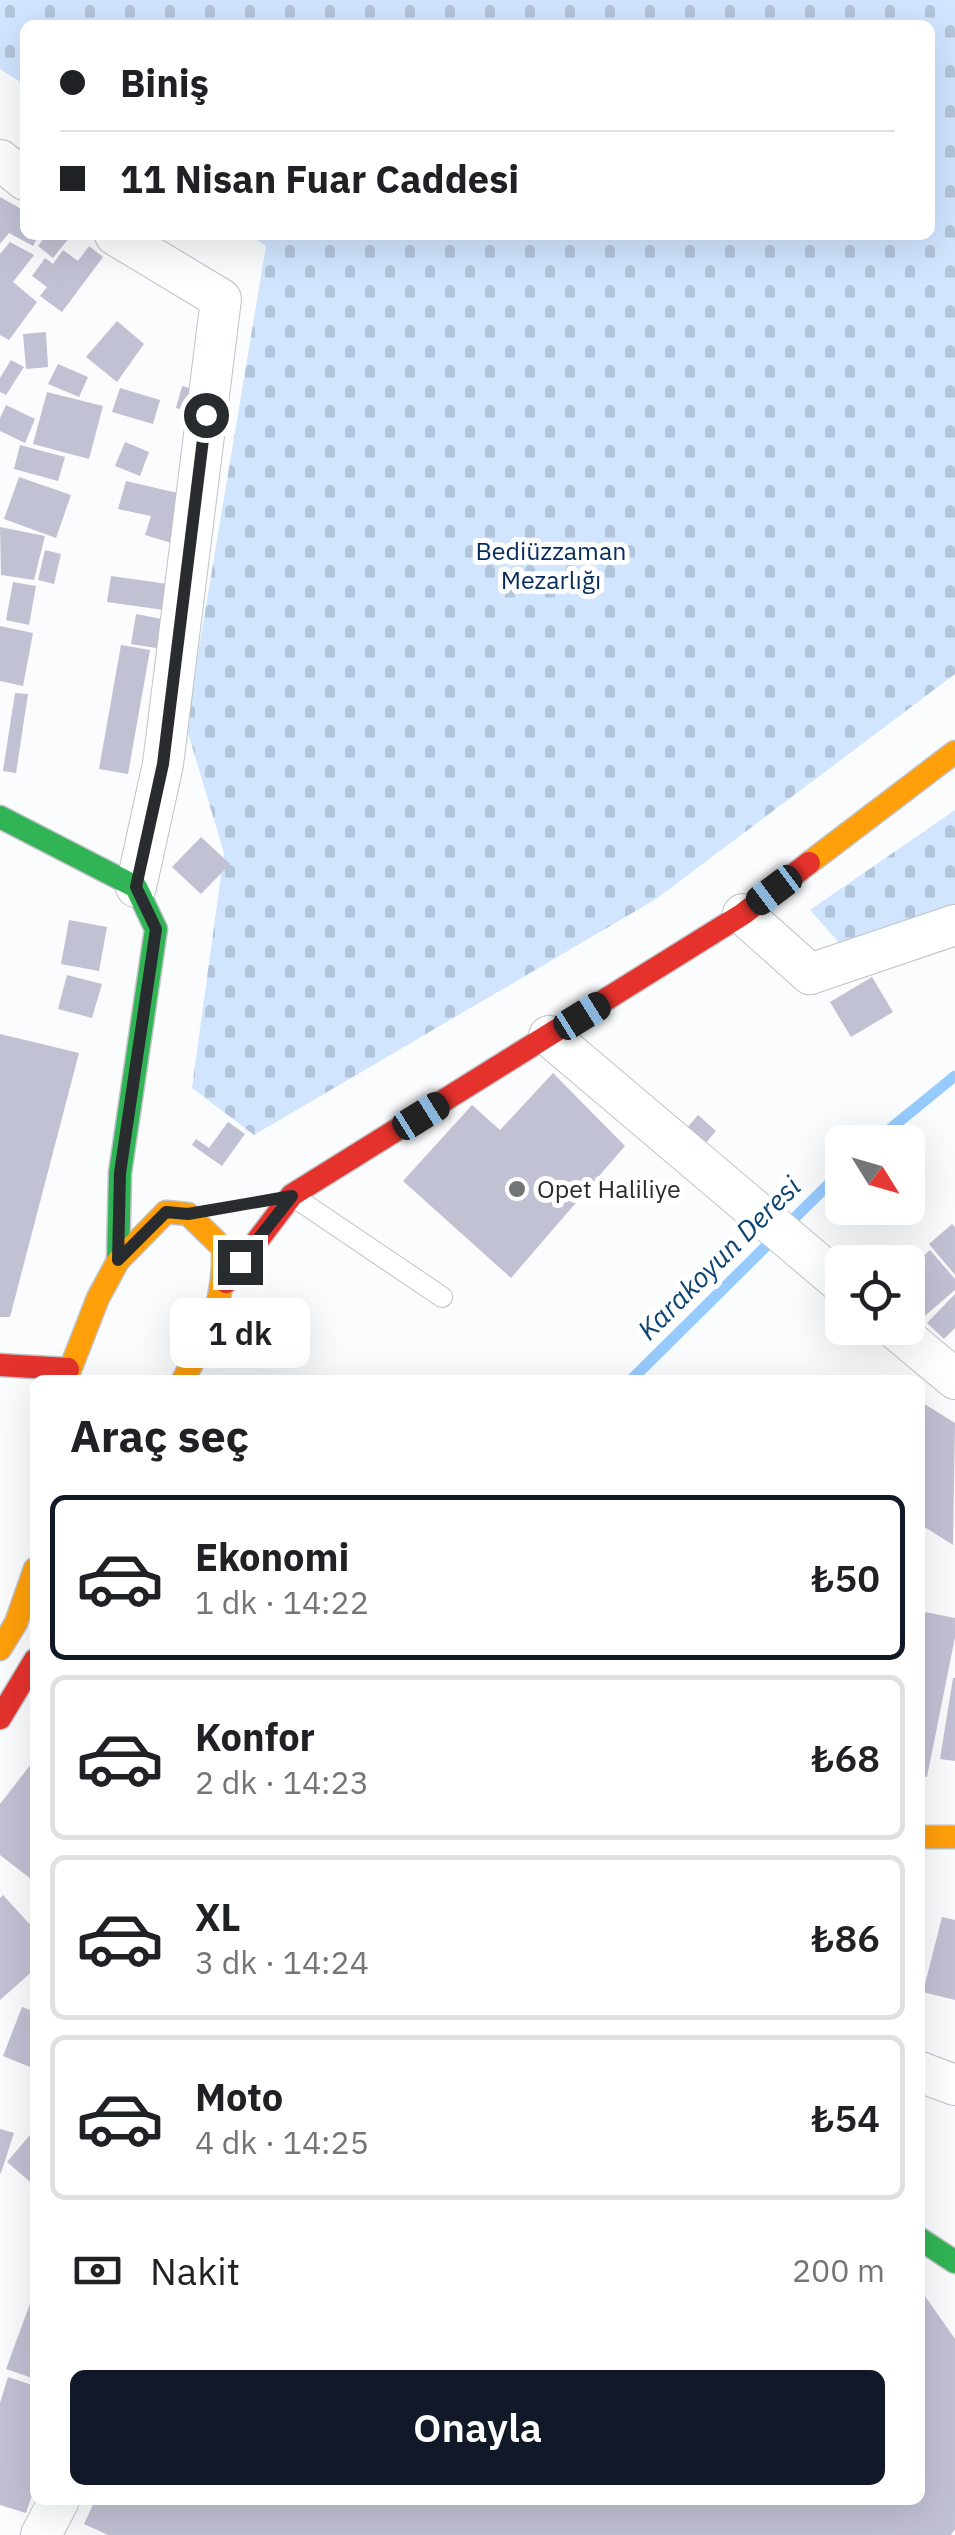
<!DOCTYPE html>
<html lang="tr">
<head>
<meta charset="utf-8">
<style>
  body { margin:0; font-family:"IBM Plex Sans",sans-serif; background:#f2f2f2; color:#202124; height:100vh; display:flex; flex-direction:column; font-size:38px; white-space:nowrap }
  * { box-sizing:border-box; margin:0 }
  p { font-size:32px; color:#757577 }
  .icon { flex:none; width:55px; height:55px; fill:none; stroke:currentColor; stroke-width:2; stroke-linecap:round; stroke-linejoin:round }
  .map { position:relative; flex:1; overflow:hidden }
  .sheet { position:absolute; left:30px; top:1375px; width:895px; height:1130px; display:flex; flex-direction:column; background:#fff; border-radius:15px; box-shadow:0 10px 40px #0002 }
  .sheet>* { flex:none }
  .banner { position:absolute; left:20px; top:20px; width:915px; height:220px; border-radius:15px; box-shadow:0 10px 40px #0002; display:grid; align-content:center; height:220px; padding:0 40px; background:#fff }
  .needle { width:65px; rotate:127deg }
  .controls { position:absolute; left:825px; top:1125px; display:grid; gap:20px }
  .controls a { display:grid; place-items:center; width:100px; height:100px; border-radius:15px; background:#fff; box-shadow:0 10px 40px #0002; font-size:50px }
  .end { position:absolute; width:45px; height:45px; margin:-22px; border:12px solid #292c2e; background:#fff; box-shadow:0 0 0 5px #fff }
  .from { border-radius:50% }
  .bubble { position:absolute; height:70px; border-radius:15px; background:#fff; box-shadow:0 10px 40px #0002; font-size:32px; font-weight:600; line-height:70px; text-align:center }
  .car { position:absolute; width:30px; height:60px; margin:-30px -15px; border-radius:12px; box-shadow:0 0 8px 2px #0007; background:linear-gradient(#222 24%,#8ab4d8 0 40%,#222 0 76%,#8ab4d8 0 86%,#222 0) }
  .banner b { display:flex; align-items:center; gap:35px; height:95px; font-size:38px }
  .banner b+b { border-top:2px solid #e0e0e0 }
  .banner i { width:25px; height:25px; background:#202124 }
  ul { padding:0; list-style:none }
  li { display:flex; align-items:center; gap:30px; height:165px; margin:0 20px 15px; padding:0 20px; border:5px solid #e0e0e0; border-radius:15px }
  li div { flex:1 }
  li b { display:block; font-size:38px }
  li em { font-style:normal; font-weight:600 }
  li.current { border-color:#111827 }
  li>.icon { width:90px; height:90px; stroke-width:1.5 }
  h2 { padding:0 40px; font-size:45px; line-height:120px }
  .pay { display:flex; align-items:center; gap:25px; height:110px; padding:0 40px; font-size:38px }
  .pay p { margin-inline-start:auto }
  .cta { display:flex; gap:20px; margin-top:auto; padding:20px 40px }
  .cta a { flex:1; height:115px; border-radius:15px; background:#111827; color:#fff; font-size:40px; font-weight:600; line-height:115px; text-align:center }
  .map>svg:first-child { display:block }
  .cemetery { fill:url(#cemetery-stones) }
  .lines { fill:none; stroke-linecap:round; stroke-linejoin:round }
  .stream { stroke:#97cbfe; stroke-width:11 }
  .building { fill:#c0c1d3 }
  .lane-casing { stroke:#c0c2c5; stroke-width:22 }
  .street-casing { stroke:#c0c2c5; stroke-width:42 }
  .fast-casing { stroke:#c0c2c5; stroke-width:25 }
  .slow-casing { stroke:#c0c2c5; stroke-width:25 }
  .jam-casing { stroke:#c0c2c5; stroke-width:25 }
  .lane { stroke:#feffff; stroke-width:20 }
  .street { stroke:#feffff; stroke-width:40 }
  .fast { stroke:#30b455; stroke-width:22 }
  .slow { stroke:#ff9f0a; stroke-width:22 }
  .jam { stroke:#e5322d; stroke-width:22 }
  .route { stroke:#292c2e; stroke-width:12 }
  .poi-dot { fill:#727577; stroke:#fff; stroke-width:4 }
  .labels { text-anchor:middle; stroke-width:10; stroke-linejoin:round; paint-order:stroke }
  .park-label { font-size:25px; fill:#052e5d; stroke:#fff }
  .poi-label { font-size:25px; fill:#292c2e; stroke:#fff; text-anchor:start }
  .water-label { font-size:28px; font-style:italic; fill:#0d4471; stroke:#fff }
</style>
</head>
<body>
<div class="map">
<svg width="955" height="2535" viewBox="0 0 955 2535">
  <defs>
    <pattern id="cemetery-stones" width="16" height="16" patternUnits="userSpaceOnUse" patternTransform="scale(2.5)"><rect width="16" height="16" fill="#d1e5ff"/><path d="M2 7V4a2 2 0 0 1 4 0v3zM10 15v-3a2 2 0 0 1 4 0v3z" fill="#b3c5db"/></pattern>
  </defs>
  <rect width="100%" height="100%" fill="#fafcfe"/>
  <g class="cemetery">
    <path d="M 0,0 L 955,0 L 955,674 L 656,899 L 254,1135 L 192,1088 L 224,853 L 186,726 L 266,246 L 250,235 L 930,235 L 930,25 L 25,25 L 25,85 L 0,69 Z"/>
    <path d="M 955,810 L 955,907 L 842,946 L 810,910 Z"/>
  </g>
  <g class="lines">
    <g class="stream">
      <path d="M 874,1142 L 955,1076"/>
      <path d="M 631,1380 L 842,1171"/>
    </g>
  </g>
  <g class="building">
    <path d="M 0,197 L 25,211 L 25,235 L 39,235 L 33,246 L 9,233 L 0,244 Z"/>
    <path d="M 46,235 L 69,238 L 53,258 L 38,246 Z"/>
    <path d="M 10,242 L 34,255 L 13,282 L 37,302 L 9,340 L 0,335 L 0,254 Z"/>
    <path d="M 89,246 L 103,257 L 62,312 L 40,296 L 47,287 L 32,276 L 45,258 L 53,264 L 63,250 L 78,261 Z"/>
    <path d="M 117,321 L 144,344 L 117,382 L 86,357 Z"/>
    <path d="M 46,332 L 48,367 L 26,369 L 23,334 Z"/>
    <path d="M 11,360 L 24,367 L 6,395 L 0,392 L 0,378 Z"/>
    <path d="M 58,364 L 88,377 L 79,397 L 48,384 Z"/>
    <path d="M 182,386 L 201,391 L 195,413 L 176,408 Z"/>
    <path d="M 120,388 L 160,400 L 153,424 L 112,412 Z"/>
    <path d="M 47,392 L 103,406 L 89,459 L 33,444 Z"/>
    <path d="M 6,405 L 35,419 L 25,443 L 0,431 L 0,418 Z"/>
    <path d="M 125,442 L 149,452 L 140,476 L 115,466 Z"/>
    <path d="M 20,445 L 65,457 L 58,481 L 14,469 Z"/>
    <path d="M 19,477 L 71,495 L 56,538 L 4,519 Z"/>
    <path d="M 126,481 L 186,495 L 175,544 L 145,535 L 151,516 L 118,509 Z"/>
    <path d="M 0,527 L 45,536 L 34,580 L 1,575 Z"/>
    <path d="M 45,550 L 61,554 L 54,584 L 38,580 Z"/>
    <path d="M 111,576 L 175,585 L 171,611 L 107,602 Z"/>
    <path d="M 13,582 L 36,586 L 29,625 L 6,620 Z"/>
    <path d="M 136,614 L 167,620 L 162,649 L 131,644 Z"/>
    <path d="M 0,626 L 33,633 L 23,686 L 0,681 Z"/>
    <path d="M 121,645 L 150,650 L 128,774 L 99,769 Z"/>
    <path d="M 15,693 L 28,694 L 16,773 L 3,771 Z"/>
    <path d="M 201,837 L 230,864 L 201,894 L 172,867 Z"/>
    <path d="M 69,920 L 107,927 L 99,971 L 61,964 Z"/>
    <path d="M 67,975 L 102,984 L 92,1018 L 58,1009 Z"/>
    <path d="M 872,977 L 893,1012 L 851,1037 L 830,1002 Z"/>
    <path d="M 0,1034 L 79,1053 L 10,1317 L 0,1317 Z"/>
    <path d="M 553,1073 L 625,1146 L 511,1278 L 403,1181 L 472,1105 L 500,1130 Z"/>
    <path d="M 698,1115 L 716,1131 L 704,1145 L 686,1129 Z"/>
    <path d="M 228,1122 L 245,1134 L 222,1166 L 192,1145 L 196,1139 L 209,1148 Z"/>
    <path d="M 952,1224 L 955,1227 L 955,1275 L 929,1244 Z"/>
    <path d="M 930,1250 L 955,1279 L 955,1290 L 920,1320 L 908,1305 L 908,1270 Z"/>
    <path d="M 955,1294 L 955,1328 L 944,1339 L 927,1323 Z"/>
    <path d="M 923,1403 L 955,1423 L 953,1545 L 920,1524 L 920,1408 Z"/>
    <path d="M 920,1611 L 955,1618 L 955,1637 L 927,1777 L 920,1776 Z"/>
    <path d="M 953,1678 L 955,1678 L 955,1761 L 940,1759 Z"/>
    <path d="M 35,1759 L 35,1882 L 0,1855 L 0,1804 Z"/>
    <path d="M 3,1895 L 35,1930 L 35,1969 L 0,2000 L 0,1898 Z"/>
    <path d="M 942,1917 L 955,1920 L 955,2000 L 923,1992 Z"/>
    <path d="M 22,2007 L 35,2012 L 35,2069 L 3,2056 Z"/>
    <path d="M 0,2129 L 14,2133 L 1,2173 L 0,2173 Z"/>
    <path d="M 35,2129 L 35,2186 L 7,2162 Z"/>
    <path d="M 920,2289 L 955,2339 L 955,2529 L 951,2535 L 108,2535 L 84,2524 L 95,2500 L 920,2500 Z"/>
    <path d="M 35,2290 L 35,2379 L 6,2369 Z"/>
    <path d="M 8,2377 L 35,2386 L 35,2486 L 26,2513 L 0,2505 L 0,2403 Z"/>
  </g>
  <g class="lines">
    <g class="lane-casing">
      <path id="lane" d="M 294,1197 L 442,1297"/>
    </g>
    <g class="street-casing">
      <g id="street">
        <path d="M 0,160 L 25,180"/>
        <path d="M 115,235 L 221,299 L 163,764 L 136,887"/>
        <path d="M 743,914 L 810,974 L 955,925"/>
        <path d="M 549,1036 L 842,1284"/>
        <path d="M 894,1328 L 955,1379"/>
        <path d="M 920,2072 L 955,2085"/>
        <path d="M 41,2535 L 59,2500"/>
      </g>
    </g>
    <g class="fast-casing">
      <g id="fast">
        <path d="M 0,817 L 136,887 L 156,929 L 120,1173 L 118,1261"/>
        <path d="M 920,2239 L 955,2262"/>
      </g>
    </g>
    <g class="slow-casing">
      <g id="slow">
        <path d="M 809,863 L 955,752"/>
        <path d="M 66,1380 L 98,1298 L 118,1261 L 166,1212 L 188,1214 L 223,1248 C 225,1303 209,1333 183,1380"/>
        <path d="M 0,1649 L 16,1623 L 35,1569"/>
        <path d="M 920,1837 L 955,1837"/>
      </g>
    </g>
    <g class="jam-casing">
      <g id="jam">
        <path d="M 226,1282 L 292,1195 L 743,914 L 809,863"/>
        <path d="M 0,1365 L 68,1369"/>
        <path d="M 0,1718 L 35,1660"/>
      </g>
    </g>
    <use href="#lane" class="lane"/>
    <use href="#street" class="street"/>
    <use href="#fast" class="fast"/>
    <use href="#slow" class="slow"/>
    <use href="#jam" class="jam"/>
  </g>
  <g class="lines">
    <path class="route" d="M 206,415 L 163,764 L 136,887 L 156,929 L 120,1173 L 118,1260 L 166,1212 L 188,1214 L 292,1196 L 240,1262"/>
  </g>
  <circle class="poi-dot" cx="517" cy="1189" r="10"/>
  <g class="labels">
    <g class="park-label">
      <text x="551" y="560">Bediüzzaman<tspan x="551" dy="29">Mezarlığı</tspan></text>
    </g>
    <g class="poi-label">
      <text x="537" y="1198">Opet Haliliye</text>
    </g>
    <g class="water-label">
      <text transform="translate(719 1258) rotate(-45)" y="10">Karakoyun Deresi</text>
    </g>
  </g>
</svg>
<div class="controls">
<a><svg class="needle" viewBox="-14 -14 28 28"><path d="M0-13l5 13h-10z" fill="#e53935"/><path d="M0 13l5-13h-10z" fill="#757577"/></svg></a>
<a><svg class="icon" aria-label="locate" viewBox="0 0 24 24"><circle cx="12" cy="12" r="6"/><path d="M12 2v4M12 18v4M2 12h4M18 12h4"/></svg></a>
</div>
<i class="end from" style="left:206px;top:415px"></i>
<i class="end" style="left:240px;top:1262px"></i>
<div class="bubble" style="left:170px;top:1298px;width:140px">1 dk</div>
<i class="car" style="left:774px;top:890px;rotate:233deg"></i>
<i class="car" style="left:582px;top:1016px;rotate:58deg"></i>
<i class="car" style="left:421px;top:1116px;rotate:58deg"></i>
<div class="banner">
<b><i class="from"></i>Biniş</b>
<b><i></i>11 Nisan Fuar Caddesi</b>
</div>
<section class="sheet">
<h2>Araç seç</h2>
<ul>
<li class="current"><svg class="icon" aria-label="car" viewBox="0 0 24 24"><path d="M5 17H2v-5l4-1 3-4h7l3 4 3 1v5h-3M9 17h6M6 11h13"/><circle cx="7" cy="17" r="2"/><circle cx="17" cy="17" r="2"/></svg><div><b>Ekonomi</b><p>1 dk · 14:22</p></div><em>₺50</em></li>
<li><svg class="icon" aria-label="car" viewBox="0 0 24 24"><path d="M5 17H2v-5l4-1 3-4h7l3 4 3 1v5h-3M9 17h6M6 11h13"/><circle cx="7" cy="17" r="2"/><circle cx="17" cy="17" r="2"/></svg><div><b>Konfor</b><p>2 dk · 14:23</p></div><em>₺68</em></li>
<li><svg class="icon" aria-label="car" viewBox="0 0 24 24"><path d="M5 17H2v-5l4-1 3-4h7l3 4 3 1v5h-3M9 17h6M6 11h13"/><circle cx="7" cy="17" r="2"/><circle cx="17" cy="17" r="2"/></svg><div><b>XL</b><p>3 dk · 14:24</p></div><em>₺86</em></li>
<li><svg class="icon" aria-label="car" viewBox="0 0 24 24"><path d="M5 17H2v-5l4-1 3-4h7l3 4 3 1v5h-3M9 17h6M6 11h13"/><circle cx="7" cy="17" r="2"/><circle cx="17" cy="17" r="2"/></svg><div><b>Moto</b><p>4 dk · 14:25</p></div><em>₺54</em></li>
</ul>
<div class="pay"><svg class="icon" aria-label="cash" viewBox="0 0 24 24"><path d="M3 7h18v10H3z"/><circle cx="12" cy="12" r="2"/></svg>Nakit<p>200 m</p></div>
<div class="cta"><a>Onayla</a></div>
</section>
</div>
</body>
</html>
